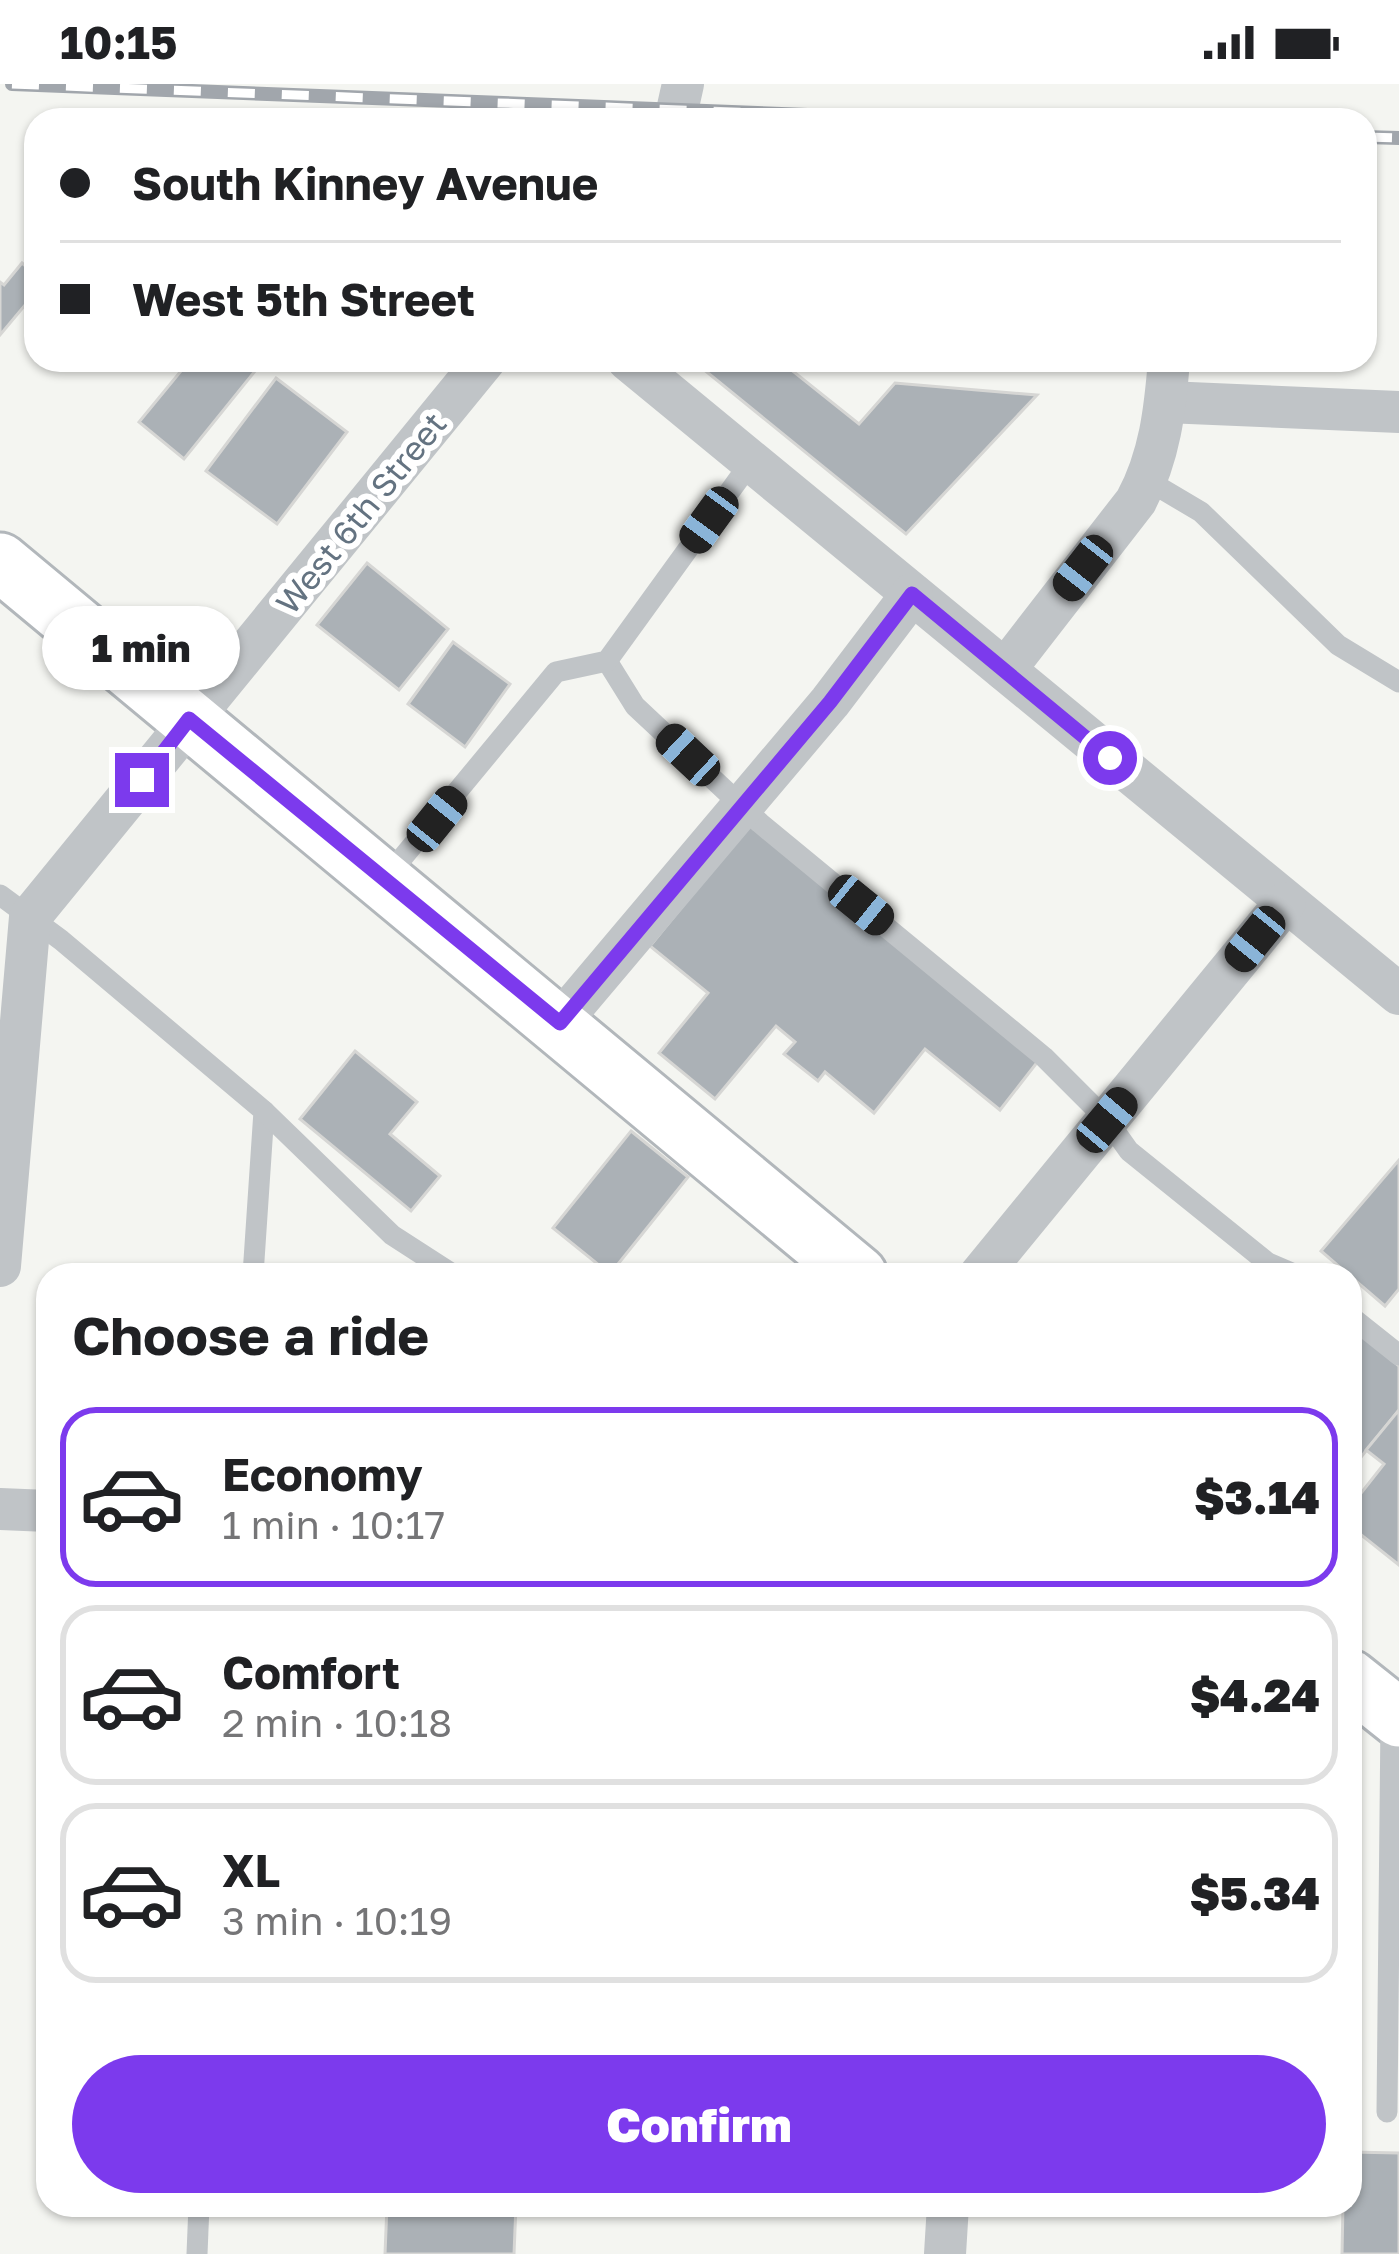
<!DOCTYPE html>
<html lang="en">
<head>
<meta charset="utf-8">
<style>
  body { margin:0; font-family:"Golos Text",sans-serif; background:#f6f6f6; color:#202124; height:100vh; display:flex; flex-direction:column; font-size:45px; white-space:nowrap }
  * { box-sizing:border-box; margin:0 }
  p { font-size:39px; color:#757577 }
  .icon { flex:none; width:66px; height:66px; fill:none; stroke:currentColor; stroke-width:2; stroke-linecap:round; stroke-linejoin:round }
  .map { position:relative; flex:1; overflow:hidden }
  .panel { position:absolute; left:36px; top:1179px; width:1326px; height:954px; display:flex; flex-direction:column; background:#fff; border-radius:36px; box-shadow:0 3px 9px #0004 }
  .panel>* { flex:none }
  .top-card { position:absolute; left:24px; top:24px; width:1353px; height:264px; border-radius:36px; box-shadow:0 3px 9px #0004; display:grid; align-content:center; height:264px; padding:0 36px; background:#fff }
  .end { position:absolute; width:54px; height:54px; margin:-27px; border:15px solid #7c3aed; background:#fff; box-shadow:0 0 0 6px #fff }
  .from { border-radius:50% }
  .bubble { position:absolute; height:84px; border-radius:42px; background:#fff; box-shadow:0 3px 9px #0004; font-size:39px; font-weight:800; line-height:84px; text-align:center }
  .car { position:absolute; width:36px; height:72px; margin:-36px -18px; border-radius:15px; box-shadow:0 0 9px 3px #0007; background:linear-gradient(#222 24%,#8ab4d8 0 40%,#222 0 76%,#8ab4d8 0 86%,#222 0) }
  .top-card b { display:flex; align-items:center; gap:42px; height:114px; font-size:45px }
  .top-card b+b { border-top:3px solid #e0e0e0 }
  .top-card i { width:30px; height:30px; background:#202124 }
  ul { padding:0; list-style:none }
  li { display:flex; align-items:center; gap:36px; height:180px; margin:0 24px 18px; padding:0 12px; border:6px solid #e0e0e0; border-radius:36px }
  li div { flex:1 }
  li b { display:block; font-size:45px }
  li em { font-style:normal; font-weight:800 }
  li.active { border-color:#7c3aed }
  li>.icon { width:108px; height:108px; stroke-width:1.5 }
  h2 { padding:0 36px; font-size:54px; line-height:144px }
  .primary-button { display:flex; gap:24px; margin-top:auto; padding:24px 36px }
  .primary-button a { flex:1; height:138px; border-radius:72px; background:#7c3aed; color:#fff; font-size:48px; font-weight:800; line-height:138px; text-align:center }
  .status { display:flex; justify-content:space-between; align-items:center; height:84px; padding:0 60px; background:#fff; direction:ltr }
  .status svg { height:33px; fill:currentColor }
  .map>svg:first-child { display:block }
  .building { fill:#abb1b6; stroke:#d6d6d4; stroke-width:3 }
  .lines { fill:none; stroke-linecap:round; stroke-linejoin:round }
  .secondary-casing { stroke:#b2b7bb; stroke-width:63 }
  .lane { stroke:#c0c4c7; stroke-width:21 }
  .street { stroke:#c0c4c7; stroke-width:42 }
  .secondary { stroke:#fff; stroke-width:57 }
  .rail-casing { stroke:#a1a6ac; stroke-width:14 }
  .rail { stroke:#fff; stroke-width:9; stroke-dasharray:27; stroke-linecap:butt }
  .route { stroke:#7c3aed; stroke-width:15 }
  .labels { text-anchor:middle; stroke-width:12; stroke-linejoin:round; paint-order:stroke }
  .street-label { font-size:33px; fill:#647381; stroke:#fff }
</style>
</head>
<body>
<div class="status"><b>10:15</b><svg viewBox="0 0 49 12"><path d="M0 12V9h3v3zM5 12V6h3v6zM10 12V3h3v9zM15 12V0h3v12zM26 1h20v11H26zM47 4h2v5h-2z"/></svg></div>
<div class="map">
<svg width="1399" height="2170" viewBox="0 0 1399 2170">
  <rect width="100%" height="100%" fill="#f4f5f1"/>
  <g class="building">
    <path d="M 22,179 L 36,191 L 36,208 L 0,251 L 0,198 L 4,201 Z"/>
    <path d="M 190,276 L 254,276 L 260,281 L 184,375 L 139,338 Z"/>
    <path d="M 692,276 L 779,276 L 859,340 L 895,299 L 1037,311 L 906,450 Z"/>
    <path d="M 1274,276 L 1335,276 L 1334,285 L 1273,282 Z"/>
    <path d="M 276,294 L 347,348 L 277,440 L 206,387 Z"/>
    <path d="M 367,479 L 448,545 L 399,606 L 317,541 Z"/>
    <path d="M 453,558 L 510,600 L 465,663 L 408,620 Z"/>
    <path d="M 750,739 L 1039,976 L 1000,1026 L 925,965 L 874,1029 L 825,988 L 818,997 L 784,970 L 795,958 L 776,942 L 715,1015 L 659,969 L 708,909 L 650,862 Z"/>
    <path d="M 355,967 L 417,1018 L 390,1050 L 440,1092 L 411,1127 L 300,1035 Z"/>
    <path d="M 631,1047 L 688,1093 L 610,1190 L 553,1144 Z"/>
    <path d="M 1399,1076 L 1399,1205 L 1385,1222 L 1321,1167 Z"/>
    <path d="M 1350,1241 L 1399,1282 L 1399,1326 L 1357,1378 L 1350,1372 Z"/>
    <path d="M 1399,1326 L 1399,1481 L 1350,1442 L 1350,1423 L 1384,1380 L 1366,1366 Z"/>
    <path d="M 1350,2068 L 1399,2069 L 1399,2170 L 1342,2170 L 1343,2121 L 1350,2121 Z"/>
    <path d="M 387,2121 L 516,2121 L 514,2170 L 385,2170 Z"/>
  </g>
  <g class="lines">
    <g class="secondary-casing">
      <g id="secondary">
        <path d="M 0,478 L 858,1191"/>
        <path d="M 1350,1595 L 1399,1634"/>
      </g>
    </g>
    <g class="lane">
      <path d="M 1147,396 L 1201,428 L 1338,561 L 1399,598"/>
      <path d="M 607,577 L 635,622 L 760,739 L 1044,973 L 1107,1036 L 1129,1067 L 1268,1179 L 1296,1191"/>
      <path d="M 384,796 L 556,588 L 607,577 L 751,378"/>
      <path d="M 0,811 L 61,856 L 264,1027 L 253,1191"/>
      <path d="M 264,1027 L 392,1151 L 454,1191"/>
      <path d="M 1350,1232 L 1399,1271"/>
      <path d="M 1387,2028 L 1391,1634"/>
      <path d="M 197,2170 L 199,2121"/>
    </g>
    <g class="street">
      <path d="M 675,36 L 683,0"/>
      <path d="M 628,276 L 1399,910"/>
      <path d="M 1166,318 L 1399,328"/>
      <path d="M 1005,586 L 1136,417 C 1160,372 1165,326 1169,276"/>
      <path d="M 559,939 L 830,618 L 912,510"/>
      <path d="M 0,1182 L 30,833 L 485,276"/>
      <path d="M 980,1191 L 1285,819"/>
      <path d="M 0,1425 L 48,1427"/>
      <path d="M 945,2170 L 948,2121"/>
    </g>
    <use href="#secondary" class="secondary"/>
    <g class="rail-casing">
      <g id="rail">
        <path d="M 12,0 L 938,36"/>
        <path d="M 1365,53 L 1399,54"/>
      </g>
    </g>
    <use href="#rail" class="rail"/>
  </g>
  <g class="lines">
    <path class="route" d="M 142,696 L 189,635 L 560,939 L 830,618 L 912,510 L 1110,674"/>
  </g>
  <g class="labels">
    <g class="street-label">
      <text transform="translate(361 429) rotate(-51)" y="12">West 6th Street</text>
    </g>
  </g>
</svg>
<i class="end from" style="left:1110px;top:674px"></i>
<i class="end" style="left:142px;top:696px"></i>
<div class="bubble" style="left:42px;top:522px;width:198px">1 min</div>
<i class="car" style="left:709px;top:436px;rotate:216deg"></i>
<i class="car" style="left:1083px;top:484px;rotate:218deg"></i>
<i class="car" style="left:688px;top:671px;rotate:313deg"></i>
<i class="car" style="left:437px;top:735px;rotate:39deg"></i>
<i class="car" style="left:861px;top:821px;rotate:129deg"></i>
<i class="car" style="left:1255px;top:855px;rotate:219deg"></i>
<i class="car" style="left:1107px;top:1036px;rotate:40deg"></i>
<div class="top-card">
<b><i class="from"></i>South Kinney Avenue</b>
<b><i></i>West 5th Street</b>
</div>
<section class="panel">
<h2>Choose a ride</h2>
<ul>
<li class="active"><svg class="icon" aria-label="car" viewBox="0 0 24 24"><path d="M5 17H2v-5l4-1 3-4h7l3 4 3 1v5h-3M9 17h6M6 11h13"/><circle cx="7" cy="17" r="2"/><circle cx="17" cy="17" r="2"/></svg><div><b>Economy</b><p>1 min · 10:17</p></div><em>$3.14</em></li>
<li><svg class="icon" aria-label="car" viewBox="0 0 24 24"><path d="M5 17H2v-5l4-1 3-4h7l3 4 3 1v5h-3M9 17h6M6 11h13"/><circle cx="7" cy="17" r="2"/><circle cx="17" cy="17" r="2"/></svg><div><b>Comfort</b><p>2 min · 10:18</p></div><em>$4.24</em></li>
<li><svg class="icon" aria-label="car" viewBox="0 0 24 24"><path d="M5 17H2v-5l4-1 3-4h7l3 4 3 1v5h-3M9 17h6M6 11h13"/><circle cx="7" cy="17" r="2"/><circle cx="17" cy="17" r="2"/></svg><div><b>XL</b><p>3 min · 10:19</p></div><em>$5.34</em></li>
</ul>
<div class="primary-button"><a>Confirm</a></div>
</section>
</div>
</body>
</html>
